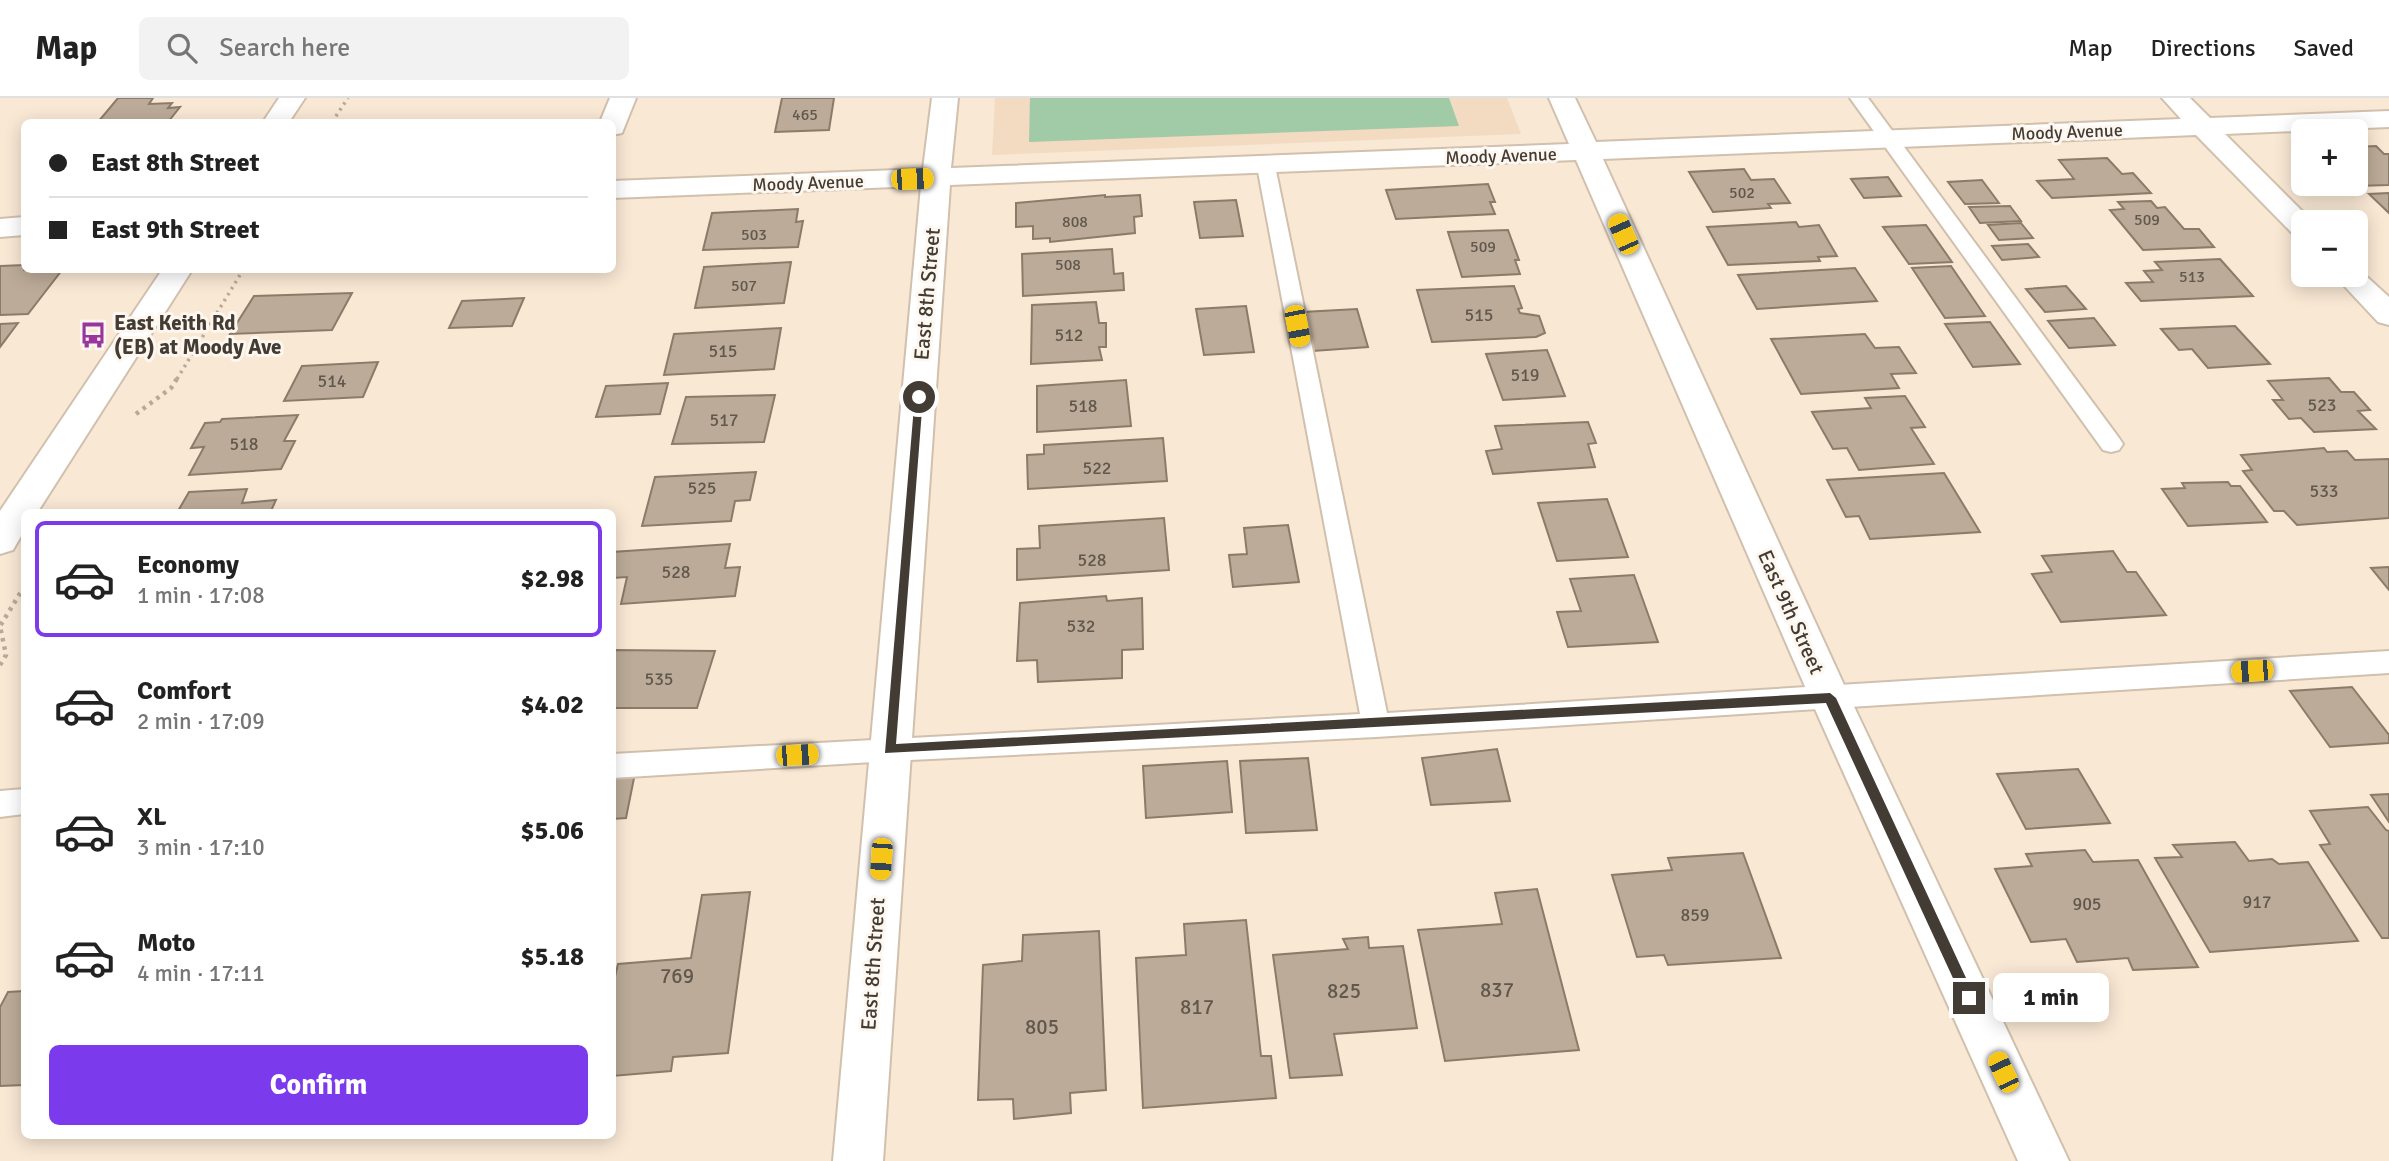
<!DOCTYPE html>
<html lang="en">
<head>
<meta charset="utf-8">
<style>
  body { margin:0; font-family:Signika,sans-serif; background:#f2f2f2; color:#222; height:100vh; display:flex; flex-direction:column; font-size:26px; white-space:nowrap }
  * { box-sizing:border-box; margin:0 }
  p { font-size:23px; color:#767676 }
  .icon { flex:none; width:38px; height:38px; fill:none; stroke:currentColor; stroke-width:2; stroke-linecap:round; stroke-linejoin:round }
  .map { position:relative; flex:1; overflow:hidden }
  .details { position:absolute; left:21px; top:411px; width:595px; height:630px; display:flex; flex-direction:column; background:#fff; border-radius:10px; box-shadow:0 4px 18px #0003 }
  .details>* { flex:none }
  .banner { position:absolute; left:21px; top:21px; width:595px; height:154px; border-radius:10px; box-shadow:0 4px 18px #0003; display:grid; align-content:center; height:154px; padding:0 28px; background:#fff }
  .buttons { position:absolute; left:2291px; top:21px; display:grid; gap:14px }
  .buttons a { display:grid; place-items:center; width:77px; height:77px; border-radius:10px; background:#fff; box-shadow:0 4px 18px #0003; font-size:35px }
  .end { position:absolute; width:32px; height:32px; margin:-16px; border:9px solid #433c34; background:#fff; box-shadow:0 0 0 4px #fff }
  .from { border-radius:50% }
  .bubble { position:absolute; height:49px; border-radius:10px; background:#fff; box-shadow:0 4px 18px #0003; font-size:23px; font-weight:700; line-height:49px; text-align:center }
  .car { position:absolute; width:21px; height:42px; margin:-21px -10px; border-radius:9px; box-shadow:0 0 5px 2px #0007; background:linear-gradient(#f5c518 24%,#345 0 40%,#f5c518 0 76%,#345 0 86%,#f5c518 0) }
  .banner b { display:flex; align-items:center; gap:24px; height:66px; font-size:26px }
  .banner b+b { border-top:2px solid #e0e0e0 }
  .banner i { width:18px; height:18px; background:#222 }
  ul { padding:12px 0 0; list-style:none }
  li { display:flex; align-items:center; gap:21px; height:116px; margin:0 14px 10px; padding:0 14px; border:4px solid transparent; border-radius:10px }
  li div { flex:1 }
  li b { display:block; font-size:26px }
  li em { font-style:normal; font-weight:700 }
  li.active { border-color:#7c3aed }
  li>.icon { width:63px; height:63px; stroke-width:1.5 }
  .action { display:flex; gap:14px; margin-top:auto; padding:14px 28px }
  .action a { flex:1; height:80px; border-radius:10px; background:#7c3aed; color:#fff; font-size:28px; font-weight:700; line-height:80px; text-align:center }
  header { display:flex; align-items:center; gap:42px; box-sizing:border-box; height:98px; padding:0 35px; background:#fff; border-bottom:2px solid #e0e0e0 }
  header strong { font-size:33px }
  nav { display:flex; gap:38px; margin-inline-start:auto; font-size:24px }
  .search { width:490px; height:63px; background:#f2f2f2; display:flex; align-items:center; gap:18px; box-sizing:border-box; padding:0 24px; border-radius:10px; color:#767676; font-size:26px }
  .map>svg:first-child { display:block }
  .built { fill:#f2dbc1 }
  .green { fill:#a1caa6 }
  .building { fill:#bcab98; stroke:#8b7b69; stroke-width:2 }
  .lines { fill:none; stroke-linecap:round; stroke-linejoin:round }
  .service-casing { stroke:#d1c0ad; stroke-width:4 }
  .minor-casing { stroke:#d1c0ad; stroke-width:4 }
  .tertiary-casing { stroke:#d1c0ad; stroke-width:4 }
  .path-far1 { stroke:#b8aa9b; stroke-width:3.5; stroke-dasharray:2.5 4.5; stroke-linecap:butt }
  .path { stroke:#b8aa9b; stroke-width:4.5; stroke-dasharray:3.5 5; stroke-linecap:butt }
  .service { fill:#fff; fill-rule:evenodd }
  .minor { fill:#fff; fill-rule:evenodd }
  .tertiary { fill:#fff; fill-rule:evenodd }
  .route { fill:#433c34 }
  .labels { text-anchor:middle; stroke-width:6; stroke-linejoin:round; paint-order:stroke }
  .far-number-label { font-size:16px; fill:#61584d }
  .far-street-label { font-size:18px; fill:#433c34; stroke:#fef7ef }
  .number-label { font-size:18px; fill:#61584d }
  .street-label { font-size:21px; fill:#433c34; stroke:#fef7ef }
  .poi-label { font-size:21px; font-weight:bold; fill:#433c34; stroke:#fef7ef; text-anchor:start }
  .near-number-label { font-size:21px; fill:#61584d }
</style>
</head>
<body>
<header>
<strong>Map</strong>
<div class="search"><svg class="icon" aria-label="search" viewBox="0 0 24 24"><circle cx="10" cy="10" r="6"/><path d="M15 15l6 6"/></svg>Search here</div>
<nav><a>Map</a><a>Directions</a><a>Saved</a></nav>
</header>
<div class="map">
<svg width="2389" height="1063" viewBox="0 0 2389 1063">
  <rect width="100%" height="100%" fill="#f9e8d4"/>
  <path class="built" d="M 995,0 L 1507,0 L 1521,36 L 992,57 Z"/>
  <path class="green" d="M 1030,0 L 1449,0 L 1459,28 L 1029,44 Z"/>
  <g class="building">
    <path d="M 118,0 L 153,0 L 149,6 L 172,5 L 168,10 L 180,9 L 168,24 L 98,24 Z"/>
    <path d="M 782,0 L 834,0 L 829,32 L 775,34 Z"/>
    <path d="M 2376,48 L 2384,56 L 2389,56 L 2389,87 L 2355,88 L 2352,86 L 2356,86 L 2356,49 Z"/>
    <path d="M 2107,60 L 2122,76 L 2133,75 L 2151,95 L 2052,100 L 2037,83 L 2074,81 L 2059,62 Z"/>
    <path d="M 1744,71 L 1751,82 L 1774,81 L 1790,105 L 1768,106 L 1771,110 L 1713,114 L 1689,74 Z"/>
    <path d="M 1888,79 L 1901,98 L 1864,100 L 1851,81 Z"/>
    <path d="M 1982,82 L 1999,105 L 1965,106 L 1948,84 Z"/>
    <path d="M 1488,86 L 1495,104 L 1490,104 L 1495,116 L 1396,121 L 1386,92 Z"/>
    <path d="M 2389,95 L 2389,115 L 2369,96 Z"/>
    <path d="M 1105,97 L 1105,99 L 1140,97 L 1142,118 L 1134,119 L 1135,135 L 1050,144 L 1050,140 L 1033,141 L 1033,128 L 1016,129 L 1016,105 Z"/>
    <path d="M 1236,102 L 1243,138 L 1200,140 L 1194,104 Z"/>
    <path d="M 2151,103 L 2157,110 L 2165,109 L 2184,131 L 2199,131 L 2214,149 L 2143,152 L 2110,112 L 2124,111 L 2118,104 Z"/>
    <path d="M 2010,108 L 2021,123 L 1980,125 L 1969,109 Z"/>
    <path d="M 798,111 L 796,124 L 803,123 L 798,149 L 703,152 L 712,115 Z"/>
    <path d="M 1796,124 L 1799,129 L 1819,127 L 1837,158 L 1818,159 L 1820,163 L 1728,167 L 1707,129 Z"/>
    <path d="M 2021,125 L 2033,140 L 1999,142 L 1988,127 Z"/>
    <path d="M 1926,127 L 1952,164 L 1909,166 L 1883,129 Z"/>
    <path d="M 1508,132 L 1519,162 L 1515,162 L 1520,176 L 1462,179 L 1448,134 Z"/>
    <path d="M 2028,146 L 2039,159 L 2002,162 L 1992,148 Z"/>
    <path d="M 1112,151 L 1114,176 L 1123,175 L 1124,192 L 1023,198 L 1022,156 Z"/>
    <path d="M 2220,161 L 2253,198 L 2141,203 L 2126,185 L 2153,184 L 2144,173 L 2162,172 L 2155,164 Z"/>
    <path d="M 791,164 L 784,205 L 695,210 L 704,169 Z"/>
    <path d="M 24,167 L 24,172 L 62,172 L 28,216 L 0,217 L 0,168 Z"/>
    <path d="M 1951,168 L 1985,218 L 1945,220 L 1912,170 Z"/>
    <path d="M 1855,170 L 1877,203 L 1757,211 L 1738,177 Z"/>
    <path d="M 1514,188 L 1522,210 L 1518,211 L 1520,215 L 1539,218 L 1545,235 L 1536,239 L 1432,244 L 1417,192 Z"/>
    <path d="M 2066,188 L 2086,211 L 2045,214 L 2026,191 Z"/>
    <path d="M 352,195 L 332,232 L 230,236 L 254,198 Z"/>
    <path d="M 524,200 L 512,228 L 449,230 L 462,203 Z"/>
    <path d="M 1096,204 L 1099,225 L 1106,225 L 1106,249 L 1099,249 L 1102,262 L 1031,266 L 1032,207 Z"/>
    <path d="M 1246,208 L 1254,254 L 1204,257 L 1196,211 Z"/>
    <path d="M 1357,211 L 1368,249 L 1313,253 L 1303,214 Z"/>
    <path d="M 2094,220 L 2115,247 L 2069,250 L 2048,223 Z"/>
    <path d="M 1990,224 L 2020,266 L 1973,269 L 1945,226 Z"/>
    <path d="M 18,225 L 0,249 L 0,226 Z"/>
    <path d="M 2235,228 L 2270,266 L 2208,270 L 2192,251 L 2179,252 L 2161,231 Z"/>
    <path d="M 781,230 L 774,271 L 664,277 L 674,236 Z"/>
    <path d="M 1865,236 L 1875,250 L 1899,249 L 1916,275 L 1891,276 L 1899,290 L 1801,296 L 1771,241 Z"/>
    <path d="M 1547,252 L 1565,298 L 1503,302 L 1486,256 Z"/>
    <path d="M 378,264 L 363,299 L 284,303 L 302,268 Z"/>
    <path d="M 2329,280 L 2341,294 L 2354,294 L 2370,312 L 2358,313 L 2376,331 L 2314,334 L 2301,320 L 2289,321 L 2273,302 L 2283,302 L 2268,283 Z"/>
    <path d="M 1126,282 L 1131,328 L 1037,334 L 1037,288 Z"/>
    <path d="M 668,285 L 660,316 L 596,319 L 606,288 Z"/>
    <path d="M 775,297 L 764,344 L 672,346 L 686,299 Z"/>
    <path d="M 1905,298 L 1925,329 L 1911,330 L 1934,366 L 1859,372 L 1847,350 L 1833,351 L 1812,314 L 1871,310 L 1865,300 Z"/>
    <path d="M 298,317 L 284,343 L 295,343 L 281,371 L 189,377 L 204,349 L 191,350 L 205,325 L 220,324 L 222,321 Z"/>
    <path d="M 1588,324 L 1596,345 L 1588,346 L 1595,369 L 1493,376 L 1486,353 L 1502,351 L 1495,328 Z"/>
    <path d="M 1163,340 L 1167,383 L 1028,391 L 1027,357 L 1044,356 L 1044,347 Z"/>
    <path d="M 2324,350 L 2327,354 L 2347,353 L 2355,362 L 2389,361 L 2389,420 L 2297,427 L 2284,413 L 2274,413 L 2243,373 L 2252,372 L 2241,357 Z"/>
    <path d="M 756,374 L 750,402 L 735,403 L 731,423 L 642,428 L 655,379 Z"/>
    <path d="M 1944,375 L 1980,434 L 1870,441 L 1859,418 L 1846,419 L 1827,382 Z"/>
    <path d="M 2228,384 L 2231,388 L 2240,388 L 2267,424 L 2188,428 L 2162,391 L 2185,390 L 2182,385 Z"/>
    <path d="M 247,391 L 242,405 L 276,402 L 270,415 L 169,415 L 178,413 L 189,394 Z"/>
    <path d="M 1607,401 L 1628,459 L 1557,463 L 1538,405 Z"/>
    <path d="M 1164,420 L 1169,472 L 1017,482 L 1017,451 L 1040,450 L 1039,428 Z"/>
    <path d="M 1288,427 L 1299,484 L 1233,489 L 1229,457 L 1247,456 L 1244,430 Z"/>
    <path d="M 730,446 L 725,470 L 740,469 L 735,498 L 621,506 L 627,479 L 612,480 L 612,454 Z"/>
    <path d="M 2113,453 L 2127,474 L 2136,474 L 2166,517 L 2061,524 L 2032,476 L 2052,474 L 2042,458 Z"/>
    <path d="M 2389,469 L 2389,492 L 2371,470 Z"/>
    <path d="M 1634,477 L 1658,544 L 1568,549 L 1557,514 L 1581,513 L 1570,481 Z"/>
    <path d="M 1106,498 L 1107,503 L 1142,500 L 1143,551 L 1122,552 L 1122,580 L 1038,584 L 1037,562 L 1017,563 L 1020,505 Z"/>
    <path d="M 612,552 L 715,553 L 697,610 L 612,610 Z"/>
    <path d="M 2352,589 L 2389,637 L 2389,645 L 2330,649 L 2290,593 Z"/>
    <path d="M 1497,651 L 1510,703 L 1431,707 L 1422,660 Z"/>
    <path d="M 1308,660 L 1317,732 L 1246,735 L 1240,663 Z"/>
    <path d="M 1227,663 L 1232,714 L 1146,720 L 1143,668 Z"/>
    <path d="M 636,670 L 626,720 L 612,721 L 612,672 Z"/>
    <path d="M 2078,671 L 2110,725 L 2026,731 L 1997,676 Z"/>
    <path d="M 2389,696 L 2389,724 L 2371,697 Z"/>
    <path d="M 2368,709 L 2386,732 L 2389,733 L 2389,840 L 2382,840 L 2320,747 L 2330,746 L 2310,713 Z"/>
    <path d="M 2235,744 L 2249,763 L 2272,761 L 2279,766 L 2308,764 L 2358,843 L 2210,854 L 2155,760 L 2182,759 L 2173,747 Z"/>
    <path d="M 2085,752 L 2093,764 L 2138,762 L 2198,869 L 2133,872 L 2128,860 L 2077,864 L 2066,841 L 2031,844 L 1995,771 L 2032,768 L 2026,756 Z"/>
    <path d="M 1743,755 L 1781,860 L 1668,867 L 1664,857 L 1637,859 L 1612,777 L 1672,772 L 1668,760 Z"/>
    <path d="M 1537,791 L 1579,952 L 1445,963 L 1418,832 L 1502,826 L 1495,795 Z"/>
    <path d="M 750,794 L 728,955 L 673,959 L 671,973 L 612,978 L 612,891 L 618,866 L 691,860 L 702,797 Z"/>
    <path d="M 1246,822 L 1261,958 L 1271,958 L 1276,1000 L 1143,1010 L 1136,860 L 1186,857 L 1184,826 Z"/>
    <path d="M 1099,833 L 1106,992 L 1070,995 L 1071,1015 L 1014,1021 L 1013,1001 L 978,1002 L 983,867 L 1022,863 L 1023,837 Z"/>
    <path d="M 1368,839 L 1369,850 L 1403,848 L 1417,930 L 1334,936 L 1342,977 L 1290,980 L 1273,857 L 1348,851 L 1343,841 Z"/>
    <path d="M 24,893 L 24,987 L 0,988 L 0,909 L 8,894 Z"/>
  </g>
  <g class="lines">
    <g class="service-casing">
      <g id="service">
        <path d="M 1850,0 L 1868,0 L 2119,340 L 2123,346 L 2119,352 L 2111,354 L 2103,352 Z"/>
        <path d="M 1266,62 L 1275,68 L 1387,615 L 2389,553 L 2389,575 L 1376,639 L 890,663 L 612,680 L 612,656 L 1360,616 L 1257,68 Z"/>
        <path d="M 24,691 L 24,716 L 0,719 L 0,693 Z"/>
      </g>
    </g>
    <g class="minor-casing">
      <g id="minor">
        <path d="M 610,0 L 636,0 L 622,35 L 612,37 L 612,24 L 600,24 Z"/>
        <path d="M 932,0 L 958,0 L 951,70 L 1569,46 L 1549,0 L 1575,0 L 1596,44 L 2181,21 L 2162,0 L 2190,0 L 2210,20 L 2389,13 L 2389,29 L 2225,36 L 2313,124 L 2303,124 L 2303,139 L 2293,136 L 2196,37 L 1603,61 L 1850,600 L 2069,1063 L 2018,1063 L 1810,600 L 1576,62 L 950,87 L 883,1063 L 833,1063 L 921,88 L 612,100 L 612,83 L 923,71 Z"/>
        <path d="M 24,119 L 24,137 L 0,139 L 0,121 Z"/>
        <path d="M 2356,169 L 2389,199 L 2389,227 L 2378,224 L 2334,177 L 2356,177 Z"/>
      </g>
    </g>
    <g class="tertiary-casing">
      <g id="tertiary">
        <path d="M 279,0 L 305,0 L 289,24 L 263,24 Z"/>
        <path d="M 162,172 L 192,172 L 37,415 L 24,415 L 24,433 L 13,452 L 0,456 L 0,413 Z"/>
      </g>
    </g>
    <g class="path-far1">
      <path d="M 332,24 L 348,0"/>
      <path d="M 177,281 L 243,172"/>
    </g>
    <g class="path">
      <path d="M 136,316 L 171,290 L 178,279"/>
      <path d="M 0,567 L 6,557 L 0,528 L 24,489"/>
    </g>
    <use href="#service" class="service"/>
    <use href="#minor" class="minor"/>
    <use href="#tertiary" class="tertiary"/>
  </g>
  <path class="route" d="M 915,296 L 923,299 L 896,646 L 1830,595 L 1836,600 L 1973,895 L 1973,904 L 1964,904 L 1826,605 L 885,655 Z"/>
  <defs>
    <g id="bus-bare" transform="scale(2.1)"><path d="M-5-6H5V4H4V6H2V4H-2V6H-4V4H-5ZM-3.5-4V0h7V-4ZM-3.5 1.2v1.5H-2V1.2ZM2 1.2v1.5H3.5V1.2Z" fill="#98369d" stroke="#fef7ef" stroke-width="2.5" paint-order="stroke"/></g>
  </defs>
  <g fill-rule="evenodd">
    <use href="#bus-bare" x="93" y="237"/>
  </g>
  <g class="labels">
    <g class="far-number-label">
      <text x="805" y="22">465</text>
      <text x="1742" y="100">502</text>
      <text x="2147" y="127">509</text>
      <text x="1075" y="129">808</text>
      <text x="754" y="142">503</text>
      <text x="1483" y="154">509</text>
      <text x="1068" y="172">508</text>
      <text x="2192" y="184">513</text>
      <text x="744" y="193">507</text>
    </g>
    <g class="far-street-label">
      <text transform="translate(2067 34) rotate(-2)" y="6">Moody Avenue</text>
      <text transform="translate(1501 58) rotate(-2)" y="6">Moody Avenue</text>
      <text transform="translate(808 85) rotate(-2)" y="6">Moody Avenue</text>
    </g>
    <g class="number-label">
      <text x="1479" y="223">515</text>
      <text x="1069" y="243">512</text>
      <text x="723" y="259">515</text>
      <text x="1525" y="283">519</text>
      <text x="332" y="289">514</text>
      <text x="2322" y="313">523</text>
      <text x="1083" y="314">518</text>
      <text x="724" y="328">517</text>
      <text x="244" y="352">518</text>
      <text x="1097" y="376">522</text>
      <text x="702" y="396">525</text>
      <text x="2324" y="399">533</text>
      <text x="1092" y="468">528</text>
      <text x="676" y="480">528</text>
      <text x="1081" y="534">532</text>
      <text x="659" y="587">535</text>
      <text x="2257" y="810">917</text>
      <text x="2087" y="812">905</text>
      <text x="1695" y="823">859</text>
    </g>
    <g class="street-label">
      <text transform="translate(927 196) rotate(-85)" y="7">East 8th Street</text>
      <text transform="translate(1791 514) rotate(66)" y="7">East 9th Street</text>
      <text transform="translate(873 866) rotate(-86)" y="7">East 8th Street</text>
    </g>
    <g class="poi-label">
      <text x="114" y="232">East Keith Rd<tspan x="114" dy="24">(EB) at Moody Ave</tspan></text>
    </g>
    <g class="near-number-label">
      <text x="677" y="885">769</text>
      <text x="1497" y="899">837</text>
      <text x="1344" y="900">825</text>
      <text x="1197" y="916">817</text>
      <text x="1042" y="936">805</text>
    </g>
  </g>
</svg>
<div class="buttons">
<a>+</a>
<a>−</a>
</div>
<i class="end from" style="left:919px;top:299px"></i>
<i class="end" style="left:1969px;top:900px"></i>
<div class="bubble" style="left:1993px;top:875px;width:116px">1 min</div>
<i class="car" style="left:912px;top:81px;rotate:88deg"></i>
<i class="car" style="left:1623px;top:136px;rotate:336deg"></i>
<i class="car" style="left:1297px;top:228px;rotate:169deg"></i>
<i class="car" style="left:2252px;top:573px;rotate:266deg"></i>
<i class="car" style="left:797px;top:657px;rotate:87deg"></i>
<i class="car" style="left:881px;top:761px;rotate:184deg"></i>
<i class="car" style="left:2003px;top:974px;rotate:335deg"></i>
<div class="banner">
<b><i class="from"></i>East 8th Street</b>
<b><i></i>East 9th Street</b>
</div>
<section class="details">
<ul>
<li class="active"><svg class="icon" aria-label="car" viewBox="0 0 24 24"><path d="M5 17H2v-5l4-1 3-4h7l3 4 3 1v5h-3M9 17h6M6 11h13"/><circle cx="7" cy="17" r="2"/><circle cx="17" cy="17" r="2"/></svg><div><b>Economy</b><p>1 min · 17:08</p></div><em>$2.98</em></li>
<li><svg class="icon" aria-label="car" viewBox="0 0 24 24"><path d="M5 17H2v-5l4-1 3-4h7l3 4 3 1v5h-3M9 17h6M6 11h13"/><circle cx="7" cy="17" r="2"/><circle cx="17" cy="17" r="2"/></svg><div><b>Comfort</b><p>2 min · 17:09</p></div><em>$4.02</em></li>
<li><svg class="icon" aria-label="car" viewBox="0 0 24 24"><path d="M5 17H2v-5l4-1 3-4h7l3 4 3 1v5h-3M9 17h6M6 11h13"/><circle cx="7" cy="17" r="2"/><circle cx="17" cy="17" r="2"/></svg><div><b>XL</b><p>3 min · 17:10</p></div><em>$5.06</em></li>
<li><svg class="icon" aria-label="car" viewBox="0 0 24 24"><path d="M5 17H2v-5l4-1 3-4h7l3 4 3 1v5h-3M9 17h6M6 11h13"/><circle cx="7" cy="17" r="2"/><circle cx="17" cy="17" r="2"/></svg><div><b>Moto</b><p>4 min · 17:11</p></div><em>$5.18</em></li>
</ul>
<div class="action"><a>Confirm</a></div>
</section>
</div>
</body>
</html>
